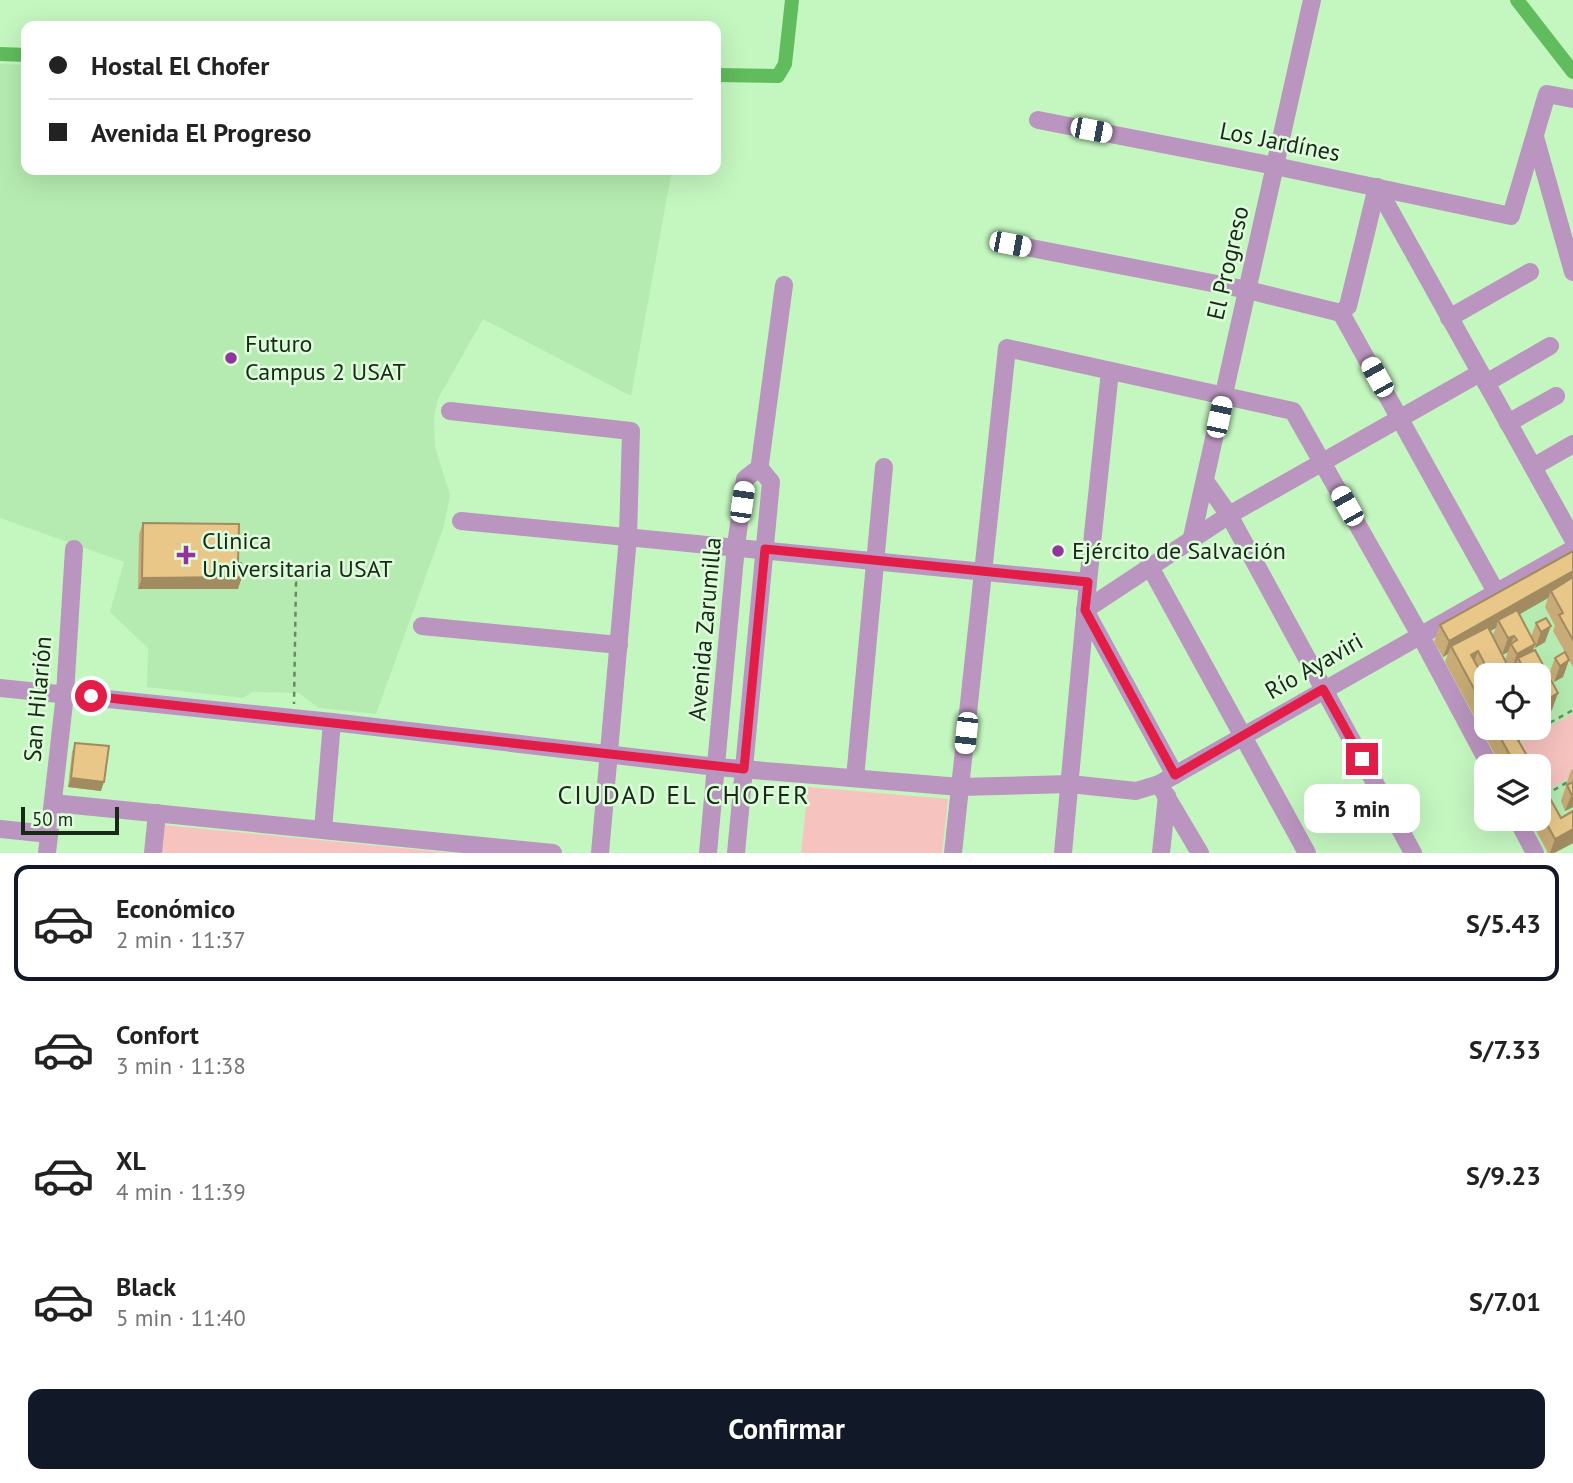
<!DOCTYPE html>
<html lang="es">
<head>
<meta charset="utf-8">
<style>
  body { margin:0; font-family:"PT Sans",sans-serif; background:#f2f2f2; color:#222; height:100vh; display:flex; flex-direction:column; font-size:26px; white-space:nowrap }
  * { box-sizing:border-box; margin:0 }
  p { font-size:23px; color:#767676 }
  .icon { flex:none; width:38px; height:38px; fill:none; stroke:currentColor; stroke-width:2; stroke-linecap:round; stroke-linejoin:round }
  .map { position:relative; height:853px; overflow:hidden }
  .panel { display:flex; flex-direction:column; background:#fff; flex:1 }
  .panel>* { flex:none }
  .banner { position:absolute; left:21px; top:21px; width:700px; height:154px; border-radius:14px; box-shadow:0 7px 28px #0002; display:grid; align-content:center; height:154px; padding:0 28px; background:#fff }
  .tools { position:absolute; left:1474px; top:663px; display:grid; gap:14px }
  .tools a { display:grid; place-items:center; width:77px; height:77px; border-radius:14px; background:#fff; box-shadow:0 7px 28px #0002; font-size:35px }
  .scale { position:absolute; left:21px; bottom:18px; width:98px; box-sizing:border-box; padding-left:7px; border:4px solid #172a16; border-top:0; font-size:19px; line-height:24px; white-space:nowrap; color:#172a16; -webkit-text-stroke:5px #dffddd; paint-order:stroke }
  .end { position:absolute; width:32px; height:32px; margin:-16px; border:9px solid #e11d48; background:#fff; box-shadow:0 0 0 4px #fff }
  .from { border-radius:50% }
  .bubble { position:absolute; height:49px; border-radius:14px; background:#fff; box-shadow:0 7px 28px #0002; font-size:23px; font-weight:800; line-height:49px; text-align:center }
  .car { position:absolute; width:21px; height:42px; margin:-21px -10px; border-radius:9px; box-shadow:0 0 5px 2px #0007; background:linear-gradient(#fff 24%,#345 0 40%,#fff 0 76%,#345 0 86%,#fff 0) }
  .banner b { display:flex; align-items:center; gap:24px; height:66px; font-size:26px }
  .banner b+b { border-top:2px solid #e0e0e0 }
  .banner i { width:18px; height:18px; background:#222 }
  ul { padding:12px 0 0; list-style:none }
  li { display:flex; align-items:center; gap:21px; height:116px; margin:0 14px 10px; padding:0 14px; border:4px solid transparent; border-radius:14px }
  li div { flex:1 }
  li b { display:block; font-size:26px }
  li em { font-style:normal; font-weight:800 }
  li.on { border-color:#111827 }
  li>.icon { width:63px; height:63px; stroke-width:1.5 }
  .button { display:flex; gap:14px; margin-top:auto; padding:14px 28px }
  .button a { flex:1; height:80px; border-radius:14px; background:#111827; color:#fff; font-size:28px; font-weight:800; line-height:80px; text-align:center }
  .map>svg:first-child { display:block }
  .built { fill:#b5ebb0; fill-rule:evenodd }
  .green { fill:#f6c3bf }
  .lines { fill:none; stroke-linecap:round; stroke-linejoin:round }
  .canal { stroke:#60bc5c; stroke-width:14 }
  .path { stroke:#698a66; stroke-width:2.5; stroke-dasharray:5 5; stroke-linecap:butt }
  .minor { stroke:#ba95bf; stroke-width:18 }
  .wall { fill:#c8ab76; fill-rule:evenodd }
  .shaded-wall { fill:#a28b60 }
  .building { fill:#e8c789; stroke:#a28b60; stroke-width:2 }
  .route { stroke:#e11d48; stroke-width:9 }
  .poi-dot { fill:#91349d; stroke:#dffddd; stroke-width:2.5 }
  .labels { text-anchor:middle; stroke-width:5; stroke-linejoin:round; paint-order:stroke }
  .street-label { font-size:24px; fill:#172a16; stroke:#dffddd }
  .poi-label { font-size:24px; fill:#172a16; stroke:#dffddd; text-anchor:start }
  .neighbourhood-label { font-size:26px; letter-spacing:2px; fill:#172a16; stroke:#dffddd }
</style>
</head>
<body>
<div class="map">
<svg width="1573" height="853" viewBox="0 0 1573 853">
  <rect width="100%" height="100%" fill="#c4f6c0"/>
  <g class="built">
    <path d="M 0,64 L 26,65 L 26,170 L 672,170 L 631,396 L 483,319 L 438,399 L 434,416 L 435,447 L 450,495 L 444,526 L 376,714 L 319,708 L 299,693 L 252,692 L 243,698 L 147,687 L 148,648 L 110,612 L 124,562 L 0,518 Z"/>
    <path d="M 1573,562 L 1573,844 L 1556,853 L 1546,853 L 1528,819 L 1538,819 L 1538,766 L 1500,766 L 1432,640 ZM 1486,676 L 1538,676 L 1538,728 L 1486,728 Z"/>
  </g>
  <g class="green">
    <path d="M 1573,714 L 1573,776 L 1540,794 L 1538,766 L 1525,766 L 1514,746 Z"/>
    <path d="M 808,787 L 948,799 L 942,853 L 801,853 Z"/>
    <path d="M 163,825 L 453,853 L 161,853 Z"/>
  </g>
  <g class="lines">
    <g class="canal">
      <path d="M 1517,0 L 1573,72"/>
      <path d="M 0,54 L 26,55"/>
      <path d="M 716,75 L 778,76 L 785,64 L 792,0"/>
    </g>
    <g class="path">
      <path d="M 241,571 L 291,573 L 296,582 L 294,704"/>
      <path d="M 1515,742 L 1573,710"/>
      <path d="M 1545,795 L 1573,779"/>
    </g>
    <g class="minor">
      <path d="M 1038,120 L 1275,166 L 1511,216 L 1547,94 L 1573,99"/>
      <path d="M 1535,137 L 1573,272"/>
      <path d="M 1377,187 L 1573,539"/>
      <path d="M 1010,244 L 1248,290 L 1341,313 L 1496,592"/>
      <path d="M 1341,313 L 1348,306 L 1377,187"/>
      <path d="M 1449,318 L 1530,272"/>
      <path d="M 1486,383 L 1550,346"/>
      <path d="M 450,411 L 631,431 L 628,537 L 600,853"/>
      <path d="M 1508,423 L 1556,396"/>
      <path d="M 1533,467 L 1573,444"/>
      <path d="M 759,471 L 784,285"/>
      <path d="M 1205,481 L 1229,515 L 1413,853"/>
      <path d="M 461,521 L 1088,582"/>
      <path d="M 1192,537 L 1312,0"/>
      <path d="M 1149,565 L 1307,853"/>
      <path d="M 422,626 L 619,645"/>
      <path d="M 0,688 L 332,722 L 717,767 L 960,787 L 1070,784 L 1136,791 L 1159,784 L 1573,549"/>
      <path d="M 1175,775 L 1085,610 L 1229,515 L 1480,373"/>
      <path d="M 855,778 L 884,467"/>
      <path d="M 1159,784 L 1200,853"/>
      <path d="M 53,803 L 553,853"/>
      <path d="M 1517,819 L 1535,853"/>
      <path d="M 0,829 L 49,834"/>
      <path d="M 323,830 L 332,722"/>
      <path d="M 47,853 L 65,694 L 74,549"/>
      <path d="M 153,853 L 157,813"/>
      <path d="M 708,853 L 736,546 L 745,479 L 755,471 L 762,471 L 771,482 L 736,853"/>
      <path d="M 953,853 L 1007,348 L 1293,411 L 1420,635 L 1490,766"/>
      <path d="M 1063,853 L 1088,582 L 1110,371"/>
      <path d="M 1161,853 L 1167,796"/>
    </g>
  </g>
  <g class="wall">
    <path d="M 143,523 L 238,589 L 138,589 L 139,534 Z"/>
    <path d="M 1573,551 L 1573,667 L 1569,660 L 1563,677 L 1554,682 L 1549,674 L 1555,658 L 1565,652 L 1553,631 L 1555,626 L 1545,607 L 1548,598 L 1519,614 L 1531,637 L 1536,623 L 1546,618 L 1545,642 L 1535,648 L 1534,646 L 1533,651 L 1552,710 L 1538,717 L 1538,676 L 1486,676 L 1486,728 L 1519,728 L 1513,731 L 1533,766 L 1501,766 L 1445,662 L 1448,654 L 1443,657 L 1434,642 L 1440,625 ZM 1496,628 L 1492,636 L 1490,631 ZM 1508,652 L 1505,660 L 1502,655 Z"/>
    <path d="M 75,743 L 101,791 L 68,787 L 72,752 Z"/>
    <path d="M 1573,769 L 1573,807 L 1565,811 L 1561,801 L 1571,770 Z"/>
    <path d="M 1538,777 L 1561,818 L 1573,811 L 1573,843 L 1554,853 L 1548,853 L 1530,819 L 1538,819 Z"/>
  </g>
  <g class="shaded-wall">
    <path d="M 1573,571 L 1573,585 L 1551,591 L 1548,598 L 1501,625 L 1498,620 L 1496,628 L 1453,651 L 1451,646 L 1448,654 L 1443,657 L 1449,641 Z"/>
    <path d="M 242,577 L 238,589 L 138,589 L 142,578 Z"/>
    <path d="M 1551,626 L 1545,642 L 1535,648 L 1541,632 Z"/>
    <path d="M 1514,636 L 1508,652 L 1502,655 L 1508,638 Z"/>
    <path d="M 1535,644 L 1529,660 L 1518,658 L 1515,669 L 1511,671 L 1517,654 Z"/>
    <path d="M 1478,651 L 1472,667 L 1471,655 Z"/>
    <path d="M 1569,660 L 1563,677 L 1554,682 L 1560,666 Z"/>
    <path d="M 1558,693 L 1552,710 L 1538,717 L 1538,712 L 1542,702 Z"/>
    <path d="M 71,778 L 104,782 L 101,791 L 68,787 Z"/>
    <path d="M 1573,788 L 1573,807 L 1565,811 L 1571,796 Z"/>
    <path d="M 1573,829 L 1573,843 L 1554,853 L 1550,853 L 1555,839 Z"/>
  </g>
  <g class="building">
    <path d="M 143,523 L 239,524 L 238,563 L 241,563 L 242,577 L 142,578 Z"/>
    <path d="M 1573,551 L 1573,571 L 1449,641 L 1440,625 Z"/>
    <path d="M 1573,577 L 1573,640 L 1559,615 L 1563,613 L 1551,591 Z"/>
    <path d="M 1517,610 L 1535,644 L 1517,654 L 1511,644 L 1517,640 L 1514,636 L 1508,638 L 1498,620 Z"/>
    <path d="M 1546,618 L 1551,626 L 1541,632 L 1536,623 Z"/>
    <path d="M 1488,627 L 1513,676 L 1491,676 L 1478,651 L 1471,655 L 1486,682 L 1486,711 L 1451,646 Z"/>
    <path d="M 1535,650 L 1558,693 L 1542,702 L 1538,695 L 1538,676 L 1528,676 L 1518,658 Z"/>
    <path d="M 1565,652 L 1569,660 L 1560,666 L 1555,658 Z"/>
    <path d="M 1495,728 L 1511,728 L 1533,766 L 1516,766 Z"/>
    <path d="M 75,743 L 109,746 L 104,782 L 71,778 Z"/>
    <path d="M 1538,777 L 1561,818 L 1573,811 L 1573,829 L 1555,839 L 1538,808 Z"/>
    <path d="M 1573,782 L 1573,794 L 1571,794 L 1567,785 Z"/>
  </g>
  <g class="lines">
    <path class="route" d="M 91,696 L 744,769 L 765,549 L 1088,582 L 1085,610 L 1175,775 L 1323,689 L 1362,759"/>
  </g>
  <g class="poi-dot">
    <circle cx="231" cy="358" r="7"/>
    <circle cx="1058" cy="551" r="7"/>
    <path d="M182.5 544.5h7v7h7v7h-7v7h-7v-7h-7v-7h7z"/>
  </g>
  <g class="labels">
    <g class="street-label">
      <text transform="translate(1280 142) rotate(11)" y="8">Los Jardínes</text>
      <text transform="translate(1228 263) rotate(-77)" y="8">El Progreso</text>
      <text transform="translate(705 629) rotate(-85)" y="8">Avenida Zarumilla</text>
      <text transform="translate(1314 666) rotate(-30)" y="8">Río Ayaviri</text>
      <text transform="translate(38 699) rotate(-85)" y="8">San Hilarión</text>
    </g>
    <g class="poi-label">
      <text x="245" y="352">Futuro<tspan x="245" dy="28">Campus 2 USAT</tspan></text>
      <text x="202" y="549">Clinica<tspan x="202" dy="28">Universitaria USAT</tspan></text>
      <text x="1072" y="559">Ejército de Salvación</text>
    </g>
    <g class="neighbourhood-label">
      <text x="684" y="804">CIUDAD EL CHOFER</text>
    </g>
  </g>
</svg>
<div class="tools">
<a><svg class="icon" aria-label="locate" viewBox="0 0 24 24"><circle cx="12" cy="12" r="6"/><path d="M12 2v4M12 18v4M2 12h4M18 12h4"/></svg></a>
<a><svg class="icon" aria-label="layers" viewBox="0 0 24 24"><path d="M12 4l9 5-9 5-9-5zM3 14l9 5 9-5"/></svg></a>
</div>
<div class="scale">50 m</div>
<i class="end from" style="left:91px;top:696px"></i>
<i class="end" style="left:1362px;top:759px"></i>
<div class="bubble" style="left:1304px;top:784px;width:116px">3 min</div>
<i class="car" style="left:1091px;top:130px;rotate:101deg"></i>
<i class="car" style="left:1010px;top:244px;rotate:101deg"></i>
<i class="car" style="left:1377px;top:377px;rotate:331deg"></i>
<i class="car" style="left:1219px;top:417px;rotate:12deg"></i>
<i class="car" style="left:742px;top:502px;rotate:8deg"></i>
<i class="car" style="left:1347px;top:506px;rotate:331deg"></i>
<i class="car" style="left:966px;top:733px;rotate:186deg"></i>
<div class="banner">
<b><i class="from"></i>Hostal El Chofer</b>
<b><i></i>Avenida El Progreso</b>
</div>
</div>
<section class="panel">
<ul>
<li class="on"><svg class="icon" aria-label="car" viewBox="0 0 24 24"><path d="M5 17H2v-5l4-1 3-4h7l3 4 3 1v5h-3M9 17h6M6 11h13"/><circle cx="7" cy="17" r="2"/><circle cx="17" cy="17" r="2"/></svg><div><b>Económico</b><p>2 min · 11:37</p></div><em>S/5.43</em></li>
<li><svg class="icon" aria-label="car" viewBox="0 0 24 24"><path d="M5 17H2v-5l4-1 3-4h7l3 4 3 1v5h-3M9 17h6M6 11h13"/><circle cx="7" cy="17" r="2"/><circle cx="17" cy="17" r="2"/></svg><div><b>Confort</b><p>3 min · 11:38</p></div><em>S/7.33</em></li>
<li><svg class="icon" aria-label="car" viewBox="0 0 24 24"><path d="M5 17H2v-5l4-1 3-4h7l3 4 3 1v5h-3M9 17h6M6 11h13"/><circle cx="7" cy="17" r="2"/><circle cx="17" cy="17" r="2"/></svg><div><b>XL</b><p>4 min · 11:39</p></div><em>S/9.23</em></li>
<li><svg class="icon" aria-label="car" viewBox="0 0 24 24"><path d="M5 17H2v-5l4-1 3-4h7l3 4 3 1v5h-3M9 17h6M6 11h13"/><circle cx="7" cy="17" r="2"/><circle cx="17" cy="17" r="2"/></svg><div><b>Black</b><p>5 min · 11:40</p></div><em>S/7.01</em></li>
</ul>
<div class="button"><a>Confirmar</a></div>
</section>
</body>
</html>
